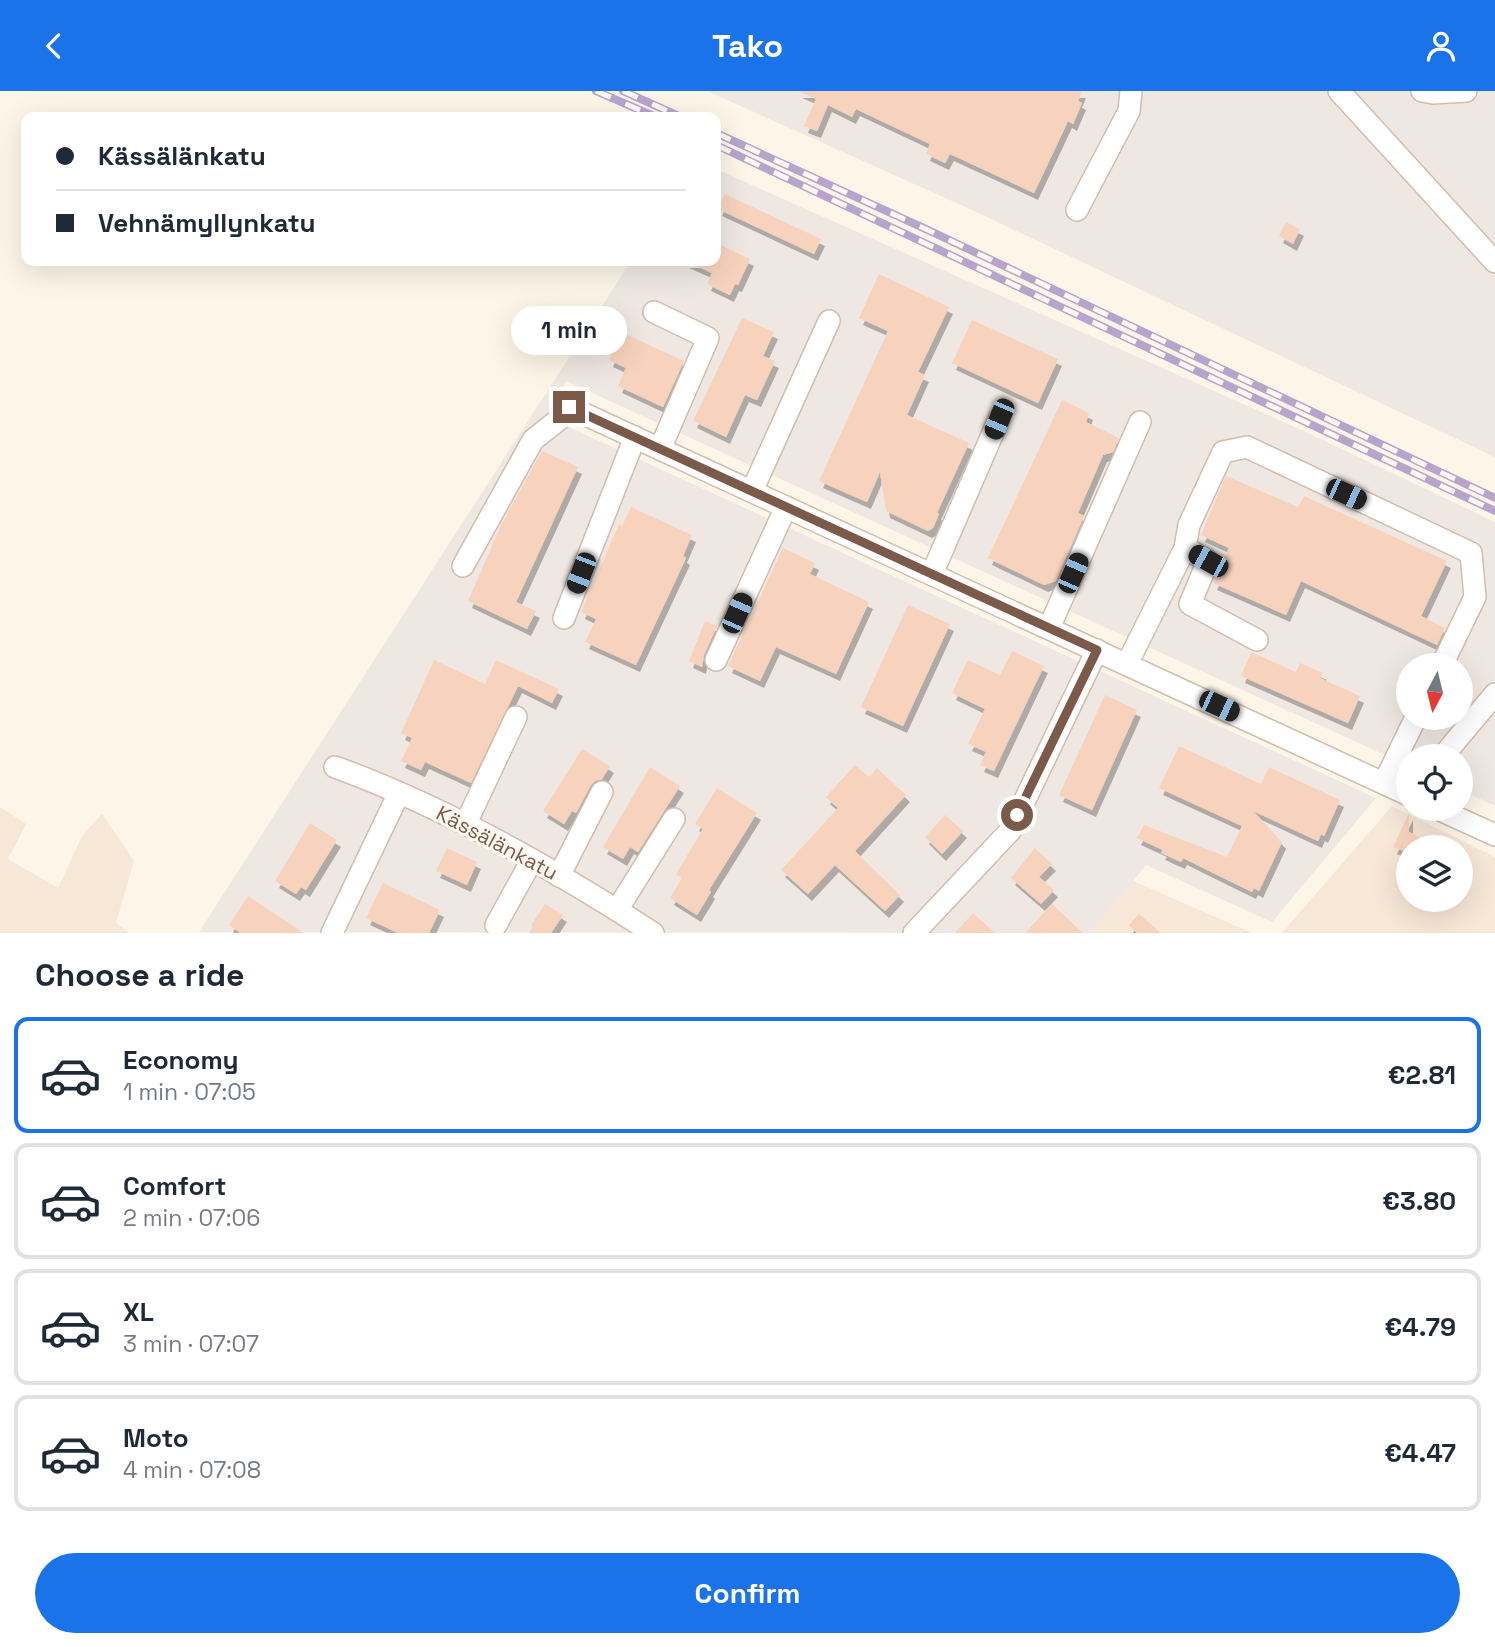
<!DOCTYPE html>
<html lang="en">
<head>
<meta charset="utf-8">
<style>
  body { margin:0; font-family:"Space Grotesk",sans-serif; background:#f2f2f3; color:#1f2937; height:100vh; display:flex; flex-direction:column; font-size:26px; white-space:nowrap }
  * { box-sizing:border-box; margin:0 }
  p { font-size:23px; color:#747a83 }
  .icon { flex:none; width:38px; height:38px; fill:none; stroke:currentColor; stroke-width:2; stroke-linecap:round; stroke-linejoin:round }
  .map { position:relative; height:842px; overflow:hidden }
  .side { display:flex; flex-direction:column; background:#fff; flex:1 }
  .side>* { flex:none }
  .top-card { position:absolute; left:21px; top:21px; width:700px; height:154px; border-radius:14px; box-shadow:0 7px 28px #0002; display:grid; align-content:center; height:154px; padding:0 35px; background:#fff }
  .needle { width:46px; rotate:187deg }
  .controls { position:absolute; left:1396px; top:562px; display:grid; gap:14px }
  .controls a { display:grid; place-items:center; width:77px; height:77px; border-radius:50%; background:#fff; box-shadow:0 7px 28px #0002; font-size:35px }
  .end { position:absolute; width:32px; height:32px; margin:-16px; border:9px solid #7c5a49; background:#fff; box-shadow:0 0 0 4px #fff }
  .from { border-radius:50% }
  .bubble { position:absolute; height:49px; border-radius:24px; background:#fff; box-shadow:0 7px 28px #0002; font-size:23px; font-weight:800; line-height:49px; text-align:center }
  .car { position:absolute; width:21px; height:42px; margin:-21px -10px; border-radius:9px; box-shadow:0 0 5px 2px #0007; background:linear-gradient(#222 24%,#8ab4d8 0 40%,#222 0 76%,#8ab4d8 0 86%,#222 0) }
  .top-card b { display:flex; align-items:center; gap:24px; height:66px; font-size:26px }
  .top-card b+b { border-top:2px solid #e0e1e3 }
  .top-card i { width:18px; height:18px; background:#1f2937 }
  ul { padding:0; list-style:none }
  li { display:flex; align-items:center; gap:21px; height:116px; margin:0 14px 10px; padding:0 21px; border:4px solid #e0e1e3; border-radius:14px }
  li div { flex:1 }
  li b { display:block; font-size:26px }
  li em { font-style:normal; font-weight:800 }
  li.active { border-color:#1a73e8 }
  li>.icon { width:63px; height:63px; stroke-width:1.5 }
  h2 { padding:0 35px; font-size:32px; line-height:84px }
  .button { display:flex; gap:14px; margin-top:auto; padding:14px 35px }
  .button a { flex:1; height:80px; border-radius:42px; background:#1a73e8; color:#fff; font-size:28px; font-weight:800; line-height:80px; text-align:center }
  header { display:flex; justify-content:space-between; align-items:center; height:91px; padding:0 35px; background:#1a73e8; color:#fff; font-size:32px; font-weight:800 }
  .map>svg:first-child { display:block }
  .residential { fill:#f7e7d6; fill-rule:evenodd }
  .industrial { fill:#efe8e2; fill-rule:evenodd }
  .building { fill:#f7d3bd; filter:url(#shadow) }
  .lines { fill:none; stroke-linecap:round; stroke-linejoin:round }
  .minor-casing { stroke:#d3bcac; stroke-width:24 }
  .minor { stroke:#fff; stroke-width:21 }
  .rail-casing { stroke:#b8a4cb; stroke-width:8 }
  .rail { stroke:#fff9f1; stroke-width:5; stroke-dasharray:16; stroke-linecap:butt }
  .route { stroke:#7c5a49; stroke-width:9 }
  .labels { text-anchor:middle; stroke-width:6; stroke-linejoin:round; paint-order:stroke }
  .street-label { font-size:21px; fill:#7c5a49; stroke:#fff9f1 }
</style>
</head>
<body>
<header><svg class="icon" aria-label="back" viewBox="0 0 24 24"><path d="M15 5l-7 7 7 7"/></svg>Tako<svg class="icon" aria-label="person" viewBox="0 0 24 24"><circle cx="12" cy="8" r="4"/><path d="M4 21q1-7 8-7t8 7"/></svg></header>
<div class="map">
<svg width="1495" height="842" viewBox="0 0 1495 842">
  <defs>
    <filter id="shadow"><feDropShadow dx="4" dy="7" stdDeviation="0" flood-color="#0004"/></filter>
  </defs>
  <rect width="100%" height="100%" fill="#fef5e9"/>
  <g class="residential">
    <path d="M 1392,715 L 1495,766 L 1495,842 L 1282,842 ZM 1409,756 L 1461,756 L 1461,808 L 1409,808 Z"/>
    <path d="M 0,716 L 26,733 L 8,768 L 58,797 L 82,745 L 102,723 L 134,770 L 116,832 L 129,842 L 0,842 Z"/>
    <path d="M 1133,790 L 1252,842 L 1091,842 Z"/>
  </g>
  <g class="industrial">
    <path d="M 707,0 L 1495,0 L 1495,366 L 972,119 Z"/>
    <path d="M 716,78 L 1306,341 L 1495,431 L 1495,715 L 1461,699 L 1461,665 L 1409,665 L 1409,675 L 566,290 L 547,326 L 1376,707 L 1272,831 L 1146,774 L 1091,842 L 199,841 L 631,170 L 716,170 ZM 1409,574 L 1461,574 L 1461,626 L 1409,626 Z"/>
  </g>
  <g class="building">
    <path d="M 798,0 L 1082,0 L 1078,10 L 1082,12 L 1073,33 L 1068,30 L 1034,102 L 950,63 L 945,72 L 926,63 L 930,53 L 856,18 L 852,26 L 828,14 L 817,40 L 804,35 L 816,8 Z"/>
    <path d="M 725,103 L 821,148 L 814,163 L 718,118 Z"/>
    <path d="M 1286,131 L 1300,138 L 1293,153 L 1279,145 Z"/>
    <path d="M 716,152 L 750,168 L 738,194 L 735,193 L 730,204 L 707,193 L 712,182 L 685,170 L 716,170 Z"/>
    <path d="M 879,183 L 949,216 L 918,281 L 925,284 L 907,324 L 969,352 L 937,422 L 939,423 L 933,437 L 928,440 L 886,420 L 880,381 L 867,411 L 819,390 L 888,240 L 859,227 Z"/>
    <path d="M 742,227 L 774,241 L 763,265 L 775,270 L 757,309 L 745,304 L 726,346 L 693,330 Z"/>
    <path d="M 972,229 L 1058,268 L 1038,312 L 952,272 Z"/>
    <path d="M 621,241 L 684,270 L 663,316 L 618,295 L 626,277 L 609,269 Z"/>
    <path d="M 1062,309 L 1089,322 L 1086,331 L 1119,347 L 1113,361 L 1103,364 L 1078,422 L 1084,425 L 1056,490 L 1044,494 L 988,467 Z"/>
    <path d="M 542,360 L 578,376 L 516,511 L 536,520 L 527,538 L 468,510 L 501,434 Z"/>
    <path d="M 1226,385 L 1298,416 L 1304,405 L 1447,470 L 1421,525 L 1445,537 L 1437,554 L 1301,490 L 1286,524 L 1213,492 L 1229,457 L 1201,444 Z"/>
    <path d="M 631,416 L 692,444 L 683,465 L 686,467 L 636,574 L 585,551 L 596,528 L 581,521 L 619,433 L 622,435 Z"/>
    <path d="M 783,457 L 815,472 L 810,483 L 869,511 L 836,583 L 776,556 L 760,590 L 728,575 Z"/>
    <path d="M 908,514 L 950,533 L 903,635 L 861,616 Z"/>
    <path d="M 705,530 L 717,535 L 704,564 L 702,576 L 689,570 Z"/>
    <path d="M 1012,560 L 1044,575 L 994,680 L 980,674 L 986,661 L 968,653 L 985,618 L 952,602 L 968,569 L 1000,584 Z"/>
    <path d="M 1251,561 L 1296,581 L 1300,572 L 1323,582 L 1320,587 L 1360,605 L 1348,632 L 1241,585 Z"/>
    <path d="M 434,569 L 485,593 L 496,569 L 559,598 L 552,612 L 518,595 L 471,692 L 425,671 L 421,679 L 401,670 L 412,647 L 401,642 Z"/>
    <path d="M 1105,604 L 1137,619 L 1092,719 L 1059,704 Z"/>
    <path d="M 1179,655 L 1261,693 L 1269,676 L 1340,709 L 1324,745 L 1321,743 L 1318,750 L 1253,720 L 1282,751 L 1259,800 L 1254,797 L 1252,801 L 1183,767 L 1181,771 L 1161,762 L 1163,759 L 1137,747 L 1144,734 L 1227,766 L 1242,735 L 1159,697 Z"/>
    <path d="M 582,658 L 610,675 L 602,688 L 595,690 L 591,694 L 576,722 L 572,720 L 564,733 L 543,720 Z"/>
    <path d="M 855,674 L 869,686 L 877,677 L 906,704 L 855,760 L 900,804 L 885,820 L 835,774 L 808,803 L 781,779 L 838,717 L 826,706 Z"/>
    <path d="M 650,676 L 680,695 L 638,761 L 630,756 L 623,768 L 603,756 Z"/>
    <path d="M 717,697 L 757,722 L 709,799 L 711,801 L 697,824 L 670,807 L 682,787 L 676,783 L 703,738 L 695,733 Z"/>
    <path d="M 1409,722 L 1409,741 L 1440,756 L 1409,756 L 1409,762 L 1393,756 Z"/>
    <path d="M 945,724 L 963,740 L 942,763 L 925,746 Z"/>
    <path d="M 310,732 L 337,749 L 306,799 L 301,796 L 296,803 L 275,790 Z"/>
    <path d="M 447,757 L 477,771 L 467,794 L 436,780 Z"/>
    <path d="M 1035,757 L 1052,773 L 1039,786 L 1054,799 L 1041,813 L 1011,787 Z"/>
    <path d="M 383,792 L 440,819 L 429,842 L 398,842 L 366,827 Z"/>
    <path d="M 248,805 L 304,842 L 241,842 L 229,834 Z"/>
    <path d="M 545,813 L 563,824 L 551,842 L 529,842 L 533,836 L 531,834 Z"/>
    <path d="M 1052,813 L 1083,842 L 1025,842 Z"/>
    <path d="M 973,822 L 995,842 L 955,842 Z"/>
    <path d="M 1139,823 L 1161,842 L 1137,842 L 1129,834 Z"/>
  </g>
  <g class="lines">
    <g class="minor-casing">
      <g id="minor">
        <path d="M 1339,0 L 1495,171"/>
        <path d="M 1422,0 L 1433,2 L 1466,0"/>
        <path d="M 1077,119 L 1129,20 L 1131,0"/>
        <path d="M 654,221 L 708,247 L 660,358"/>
        <path d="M 752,400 L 829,230"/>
        <path d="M 1185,457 L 1208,470 L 1190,513 L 1257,549"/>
        <path d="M 463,475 L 533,349 L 562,326 L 569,316 L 1409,704"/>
        <path d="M 932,483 L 999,328"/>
        <path d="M 564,527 L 635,346"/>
        <path d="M 1049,537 L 1140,331"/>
        <path d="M 716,569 L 786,416"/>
        <path d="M 1127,573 L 1185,457 L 1189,434 L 1223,361 L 1247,356 L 1471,462 L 1475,506 L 1442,574"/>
        <path d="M 1443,665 L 1495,603"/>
        <path d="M 335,676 C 447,717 552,777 653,842"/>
        <path d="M 1384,692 L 1416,626"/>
        <path d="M 1438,718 L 1495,744"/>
        <path d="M 466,732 L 516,626"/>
        <path d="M 559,785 L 602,701"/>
        <path d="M 617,819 L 674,728"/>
        <path d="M 496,834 L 532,769"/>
        <path d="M 332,842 L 399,702"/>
        <path d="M 914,842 L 1010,740 L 1097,559"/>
      </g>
    </g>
    <use href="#minor" class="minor"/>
    <g class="rail-casing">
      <g id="rail">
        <path d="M 596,0 L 656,26"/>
        <path d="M 623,0 L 681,26"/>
        <path d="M 716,42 L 928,139 L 1495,407"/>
        <path d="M 716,54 L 1495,420"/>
      </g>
    </g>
    <use href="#rail" class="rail"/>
  </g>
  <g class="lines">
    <path class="route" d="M 569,316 L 1097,559 L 1017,724"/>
  </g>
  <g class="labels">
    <g class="street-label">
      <text transform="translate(497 752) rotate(28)" y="7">Kässälänkatu</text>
    </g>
  </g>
</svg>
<div class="controls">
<a><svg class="needle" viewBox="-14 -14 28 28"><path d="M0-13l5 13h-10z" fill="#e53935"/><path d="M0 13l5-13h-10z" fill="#747a83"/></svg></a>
<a><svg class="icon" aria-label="locate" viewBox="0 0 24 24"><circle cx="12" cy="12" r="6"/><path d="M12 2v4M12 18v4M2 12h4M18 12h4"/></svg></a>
<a><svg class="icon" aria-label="layers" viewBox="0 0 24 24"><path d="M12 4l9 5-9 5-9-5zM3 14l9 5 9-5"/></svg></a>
</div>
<i class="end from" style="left:1017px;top:724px"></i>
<i class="end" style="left:569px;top:316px"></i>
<div class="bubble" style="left:511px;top:215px;width:116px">1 min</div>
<i class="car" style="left:999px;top:328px;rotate:203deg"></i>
<i class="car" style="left:1346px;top:403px;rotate:115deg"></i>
<i class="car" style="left:1208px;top:470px;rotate:299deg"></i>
<i class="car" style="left:581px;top:482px;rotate:201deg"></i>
<i class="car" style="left:1073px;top:482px;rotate:24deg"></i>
<i class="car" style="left:737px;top:522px;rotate:24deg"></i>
<i class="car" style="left:1219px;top:615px;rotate:115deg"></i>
<div class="top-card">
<b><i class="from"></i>Kässälänkatu</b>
<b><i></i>Vehnämyllynkatu</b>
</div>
</div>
<section class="side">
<h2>Choose a ride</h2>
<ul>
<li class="active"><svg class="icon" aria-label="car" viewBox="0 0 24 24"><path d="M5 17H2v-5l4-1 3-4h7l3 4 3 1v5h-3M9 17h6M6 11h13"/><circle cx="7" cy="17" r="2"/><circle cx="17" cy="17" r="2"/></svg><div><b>Economy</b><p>1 min · 07:05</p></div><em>€2.81</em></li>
<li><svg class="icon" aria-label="car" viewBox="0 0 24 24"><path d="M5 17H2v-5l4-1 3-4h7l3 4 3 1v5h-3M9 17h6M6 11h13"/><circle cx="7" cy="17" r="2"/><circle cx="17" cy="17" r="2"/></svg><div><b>Comfort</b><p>2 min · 07:06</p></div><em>€3.80</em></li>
<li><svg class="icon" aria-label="car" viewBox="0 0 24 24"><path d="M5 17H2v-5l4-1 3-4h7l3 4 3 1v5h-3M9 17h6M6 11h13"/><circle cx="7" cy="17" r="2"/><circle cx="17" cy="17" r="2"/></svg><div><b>XL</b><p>3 min · 07:07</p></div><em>€4.79</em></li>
<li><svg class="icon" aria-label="car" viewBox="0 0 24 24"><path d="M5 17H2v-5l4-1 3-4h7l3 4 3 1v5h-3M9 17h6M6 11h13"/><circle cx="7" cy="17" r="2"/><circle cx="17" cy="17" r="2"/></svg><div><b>Moto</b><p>4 min · 07:08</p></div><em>€4.47</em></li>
</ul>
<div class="button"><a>Confirm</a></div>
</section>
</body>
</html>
